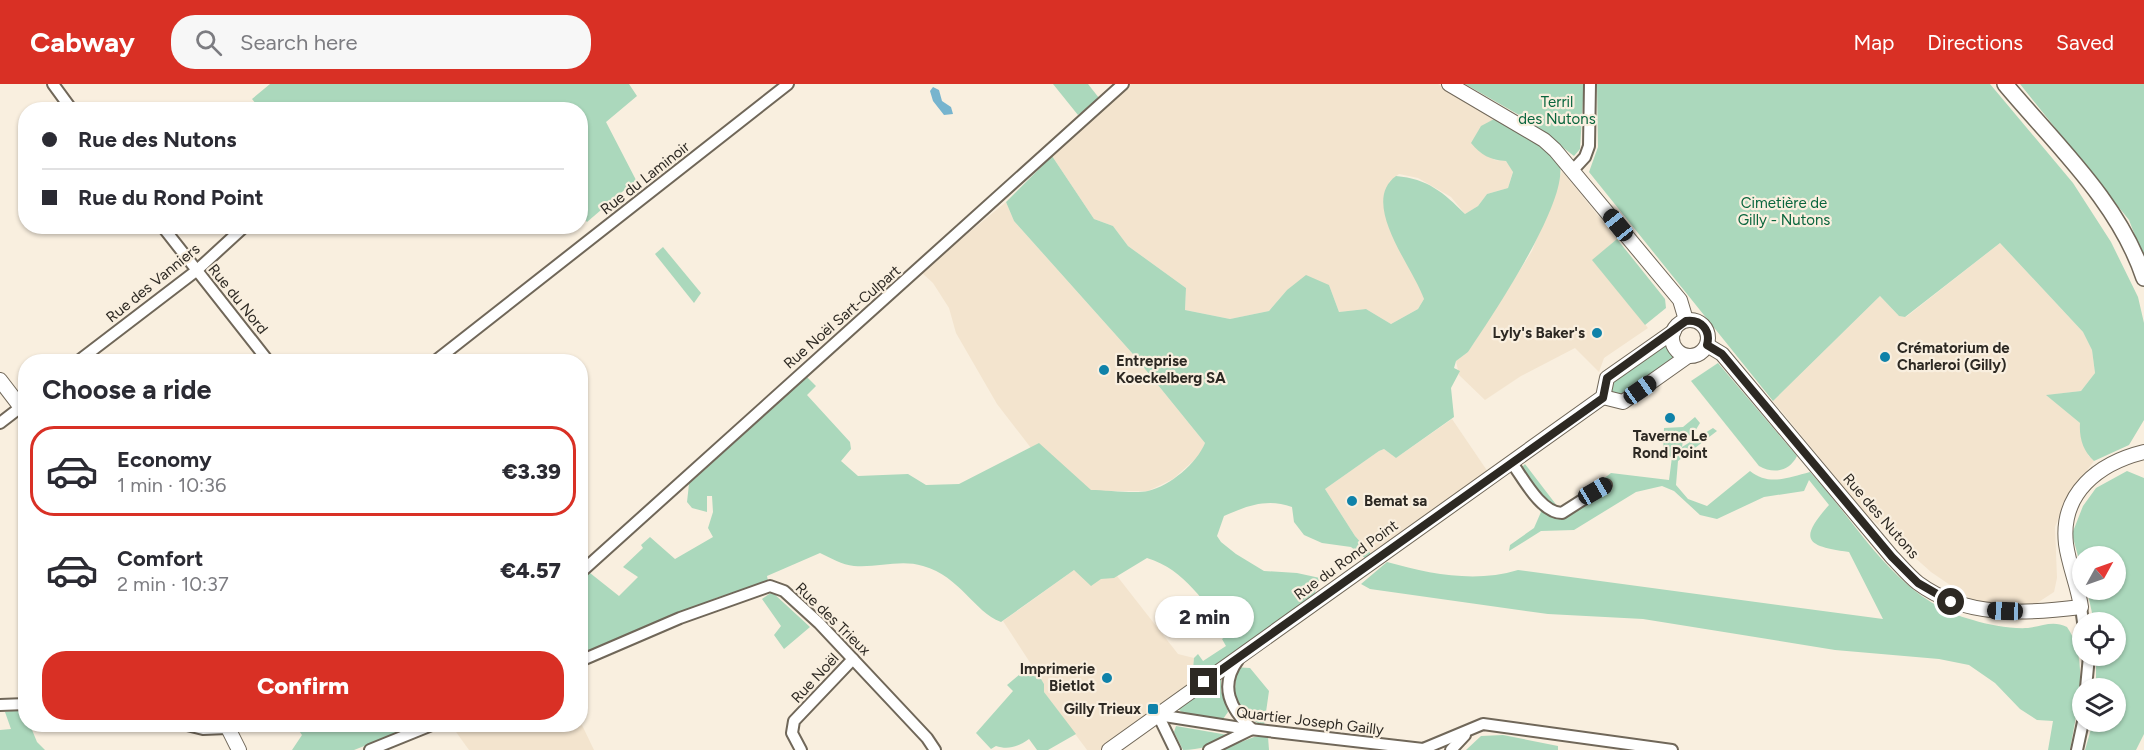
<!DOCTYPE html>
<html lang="en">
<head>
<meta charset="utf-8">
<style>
  body { margin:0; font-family:Figtree,sans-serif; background:#f7f7f7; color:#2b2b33; height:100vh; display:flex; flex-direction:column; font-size:22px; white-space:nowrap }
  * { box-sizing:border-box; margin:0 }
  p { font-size:20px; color:#7c7c81 }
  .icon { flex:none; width:33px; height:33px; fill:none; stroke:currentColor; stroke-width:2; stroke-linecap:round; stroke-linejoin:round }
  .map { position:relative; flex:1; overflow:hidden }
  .sheet { position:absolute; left:18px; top:270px; width:570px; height:378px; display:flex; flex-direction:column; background:#fff; border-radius:24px; box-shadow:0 2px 4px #0004 }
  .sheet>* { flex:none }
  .banner { position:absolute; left:18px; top:18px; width:570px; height:132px; border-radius:24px; box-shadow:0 2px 4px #0004; display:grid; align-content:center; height:132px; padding:0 24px; background:#fff }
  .needle { width:39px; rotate:50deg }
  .tools { position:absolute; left:2072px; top:462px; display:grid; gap:12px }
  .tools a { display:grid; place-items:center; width:54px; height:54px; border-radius:50%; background:#fff; box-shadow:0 2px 4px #0004; font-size:30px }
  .end { position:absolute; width:27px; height:27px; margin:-14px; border:8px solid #2d2923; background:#fff; box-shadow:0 0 0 3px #fff }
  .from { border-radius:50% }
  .bubble { position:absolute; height:42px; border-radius:21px; background:#fff; box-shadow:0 2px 4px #0004; font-size:20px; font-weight:800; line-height:42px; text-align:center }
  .car { position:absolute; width:18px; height:36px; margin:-18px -9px; border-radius:8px; box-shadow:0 0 4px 2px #0007; background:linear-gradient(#222 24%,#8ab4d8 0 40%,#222 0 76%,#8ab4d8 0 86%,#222 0) }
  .banner b { display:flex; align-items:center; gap:21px; height:57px; font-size:22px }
  .banner b+b { border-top:2px solid #e1e1e2 }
  .banner i { width:15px; height:15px; background:#2b2b33 }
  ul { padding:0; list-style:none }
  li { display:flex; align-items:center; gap:18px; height:90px; margin:0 12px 9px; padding:0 12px; border:3px solid transparent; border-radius:24px }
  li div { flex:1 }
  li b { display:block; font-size:22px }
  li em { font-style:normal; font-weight:800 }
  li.selected { border-color:#d93025 }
  li>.icon { width:54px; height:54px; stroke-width:1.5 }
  h2 { padding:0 24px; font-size:27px; line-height:72px }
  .button { display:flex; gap:12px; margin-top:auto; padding:12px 24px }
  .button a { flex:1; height:69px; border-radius:24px; background:#d93025; color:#fff; font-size:24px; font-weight:800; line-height:69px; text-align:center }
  header { display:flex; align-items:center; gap:36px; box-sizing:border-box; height:84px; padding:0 30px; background:#d93025; color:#fff }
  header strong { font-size:28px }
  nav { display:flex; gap:33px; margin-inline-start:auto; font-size:21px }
  .search { width:420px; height:54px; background:#f7f7f7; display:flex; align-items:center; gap:15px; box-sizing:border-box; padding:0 21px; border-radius:24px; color:#7c7c81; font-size:22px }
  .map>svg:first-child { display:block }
  .built { fill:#f3e4ce }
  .green { fill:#abd8bc }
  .water { fill:#77b4ce }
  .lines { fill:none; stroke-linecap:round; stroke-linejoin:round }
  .minor-casing { stroke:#706759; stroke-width:14 }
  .tertiary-casing { stroke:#706759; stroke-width:16 }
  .secondary-casing { stroke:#706759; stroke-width:18 }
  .minor { stroke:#fff; stroke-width:10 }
  .tertiary { stroke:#fff; stroke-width:14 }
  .secondary { stroke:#fff; stroke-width:15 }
  .route { stroke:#2d2923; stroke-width:8 }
  .poi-dot { fill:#0f82a9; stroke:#f9efdf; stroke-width:2 }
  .labels { text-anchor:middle; stroke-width:4.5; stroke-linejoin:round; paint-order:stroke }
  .park-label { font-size:15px; fill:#09653d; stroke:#f9efdf }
  .street-label { font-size:15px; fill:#2d2923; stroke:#f9efdf }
  .poi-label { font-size:15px; font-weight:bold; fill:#2d2923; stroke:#f9efdf; text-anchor:end }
</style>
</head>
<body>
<header>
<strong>Cabway</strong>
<div class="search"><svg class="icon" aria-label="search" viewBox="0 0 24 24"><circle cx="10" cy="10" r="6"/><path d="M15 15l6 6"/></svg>Search here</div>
<nav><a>Map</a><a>Directions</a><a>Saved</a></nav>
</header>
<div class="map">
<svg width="2144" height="666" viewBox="0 0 2144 666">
  <rect width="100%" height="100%" fill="#f9efdf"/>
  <g class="built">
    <path d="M 1131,0 L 1438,0 L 1496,34 L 1494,76 L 1506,77 L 1513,87 L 1508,104 L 1487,110 L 1478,122 L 1465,130 L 1451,113 L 1418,94 L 1399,90 L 1389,98 L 1424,215 L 1418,225 L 1391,240 L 1366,225 L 1339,228 L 1329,201 L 1287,206 L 1269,227 L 1230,235 L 1185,226 L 1186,204 L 1128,162 L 1113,142 L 1094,135 L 1052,72 Z"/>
    <path d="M 1562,87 L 1617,155 L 1593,176 L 1648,244 L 1604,274 L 1599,288 L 1575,264 L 1521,292 L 1485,316 L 1459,291 L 1456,277 L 1468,268 L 1532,167 Z"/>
    <path d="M 1006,118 L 1014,137 L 1132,269 L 1205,359 L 1200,371 L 1173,395 L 1148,407 L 1091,407 L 1039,360 L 1031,364 L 997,320 L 956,249 L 949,224 L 933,199 L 921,188 Z"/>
    <path d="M 2000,159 L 2083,248 L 2092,266 L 2095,289 L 2081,307 L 2047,311 L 2080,339 L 2088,371 L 2094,377 L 2067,413 L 2055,443 L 2057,494 L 2054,508 L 2034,521 L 1978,520 L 1931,488 L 1865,429 L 1773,317 L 1880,212 L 1899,232 L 1906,233 Z"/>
    <path d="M 1452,335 L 1488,388 L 1372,471 L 1355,452 L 1325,405 L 1379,367 L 1384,365 L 1396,374 Z"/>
    <path d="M 1074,486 L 1101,495 L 1117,492 L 1178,570 L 1194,574 L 1192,595 L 1196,598 L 1103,666 L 1087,666 L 1044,608 L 1044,600 L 1003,537 Z"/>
    <path d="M 581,639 L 594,666 L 469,666 L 451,641 Z"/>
  </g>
  <g class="green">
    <path d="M 270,0 L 629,0 L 637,12 L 606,38 L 636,96 L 587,138 L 581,131 L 580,26 L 260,25 L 252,15 Z"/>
    <path d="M 1053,0 L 1088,0 L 1099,14 L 1078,31 Z"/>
    <path d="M 1465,0 L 1584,0 L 1580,65 L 1574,72 L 1526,35 Z"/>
    <path d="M 1597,0 L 1990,0 L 2073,99 L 2111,158 L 2138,213 L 2144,239 L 2144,336 L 2129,361 L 2094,377 C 2083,367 2079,354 2080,339 L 2046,311 L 2081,307 L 2095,289 L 2092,266 L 2083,248 L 2000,159 L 1905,233 L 1899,232 L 1880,212 L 1773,317 L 1589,88 L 1598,63 Z"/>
    <path d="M 2020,0 L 2144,0 L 2144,175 L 2129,136 Z"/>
    <path d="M 1496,34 C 1510,43 1550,61 1558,75 C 1576,109 1489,236 1468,268 L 1456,277 L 1454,284 L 1460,287 L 1451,304 L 1454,333 L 1396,374 L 1384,365 L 1379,367 L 1325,405 L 1355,452 L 1372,471 L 1365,474 L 1351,463 L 1322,459 L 1304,451 L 1294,438 L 1292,423 C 1267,414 1247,422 1224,432 L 1217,452 L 1221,458 L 1236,470 L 1264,487 L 1297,489 L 1320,494 L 1313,514 L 1196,598 L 1192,595 L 1194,574 L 1198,570 L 1203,577 L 1226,562 L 1222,555 L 1229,550 C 1204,519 1186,486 1147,474 L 1114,494 L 1101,495 L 1091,502 L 1074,486 L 1001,538 C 973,527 961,493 923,482 C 900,475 878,484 854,482 C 842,481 831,474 820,469 L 767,492 L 768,497 L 716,514 L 581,577 L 581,497 L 590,489 L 619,512 L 638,493 L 623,483 L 643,464 L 641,461 L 650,453 L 675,475 L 713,453 L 708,444 L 713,428 L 712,412 L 707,412 L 707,428 L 692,424 L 687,418 L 689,400 L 807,293 L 816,302 L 807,311 L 850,358 L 851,365 L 841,377 L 858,392 L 908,390 L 926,401 L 959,400 L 1039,359 L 1091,406 C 1106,406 1135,410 1148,407 C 1170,402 1197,379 1205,359 L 1132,269 L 1014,137 L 1006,118 L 1052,72 L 1094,135 L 1113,142 L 1128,162 L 1186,204 L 1185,226 L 1230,235 L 1269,227 L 1287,206 L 1306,191 L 1329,201 L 1339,228 L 1366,225 L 1391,240 L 1418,225 L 1424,215 C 1413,183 1359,119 1396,92 C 1428,95 1443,108 1465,130 L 1478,122 L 1487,110 L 1508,104 L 1513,88 L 1506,77 C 1490,76 1481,71 1471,59 L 1481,42 Z"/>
    <path d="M 1617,155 L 1665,215 L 1666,224 L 1645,241 L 1592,176 Z"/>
    <path d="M 663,163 L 701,209 L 694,219 L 655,170 Z"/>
    <path d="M 1667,260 L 1676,274 L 1620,311 L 1613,311 L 1611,301 L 1617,294 Z"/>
    <path d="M 1718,279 L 1797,372 C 1789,388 1773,390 1759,382 L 1691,297 Z"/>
    <path d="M 1695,333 L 1700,339 L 1692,352 L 1684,350 L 1682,363 L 1713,344 L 1717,347 L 1678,377 L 1676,401 L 1688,415 L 1707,422 L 1750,387 C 1769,402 1787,394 1810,388 C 1860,442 1896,516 1973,536 C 1989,541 2011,545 2028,544 C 2043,542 2053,536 2067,543 C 2091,577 2076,629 2070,666 L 2048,666 L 2053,637 L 2037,636 L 2020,625 L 1995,599 L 1969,581 L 1939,575 L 1835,566 L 1643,535 L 1548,530 L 1370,505 L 1361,500 L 1387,478 C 1430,490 1475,499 1518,486 L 1883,535 L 1849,468 C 1806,462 1798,456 1829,421 L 1809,396 L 1804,407 L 1764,413 L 1717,435 L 1700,431 L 1674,407 L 1662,402 L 1636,408 L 1574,446 L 1541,447 L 1509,467 L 1510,461 L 1534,444 L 1541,428 L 1513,392 L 1525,380 L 1561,427 L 1611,389 L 1669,396 L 1672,373 L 1663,371 L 1664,344 L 1683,343 Z"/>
    <path d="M 2127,387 L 2144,394 L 2144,650 L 2136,666 L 2085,666 L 2093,638 L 2115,638 L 2115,604 L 2096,604 L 2096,572 L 2115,572 L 2115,538 L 2094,538 L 2087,506 L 2115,506 L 2115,472 L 2082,472 L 2082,487 L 2072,450 L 2083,422 L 2096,404 Z"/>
    <path d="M 772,508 L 810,543 L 784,565 L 774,551 L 781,542 L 762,515 Z"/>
    <path d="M 1032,580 L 1044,600 L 1044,608 L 1076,650 L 1048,666 L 1037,666 L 1029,655 C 1018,663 1008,666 996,662 L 991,665 L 976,649 L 1013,607 L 1007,601 Z"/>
    <path d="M 1233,583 L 1250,584 L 1269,607 L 1264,642 C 1233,627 1232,622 1237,589 Z"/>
    <path d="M 1221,591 L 1221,607 L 1228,628 L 1223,635 L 1183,629 L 1178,625 Z"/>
    <path d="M 25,625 L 26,640 L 30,641 L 37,658 L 45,666 L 0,666 L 0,646 L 11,645 L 5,628 Z"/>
    <path d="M 295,641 L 418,641 L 354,666 L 292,666 L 302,651 Z"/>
    <path d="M 1176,642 L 1228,651 C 1215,661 1199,666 1183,666 L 1174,648 Z"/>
    <path d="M 1503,651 L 1558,662 L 1558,666 L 1466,666 L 1481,652 Z"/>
    <path d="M 1254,653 L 1268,653 L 1269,666 L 1220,666 Z"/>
  </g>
  <path class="water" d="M 933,3 L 939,6 L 942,17 L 951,23 L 953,30 L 944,31 L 933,17 L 930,7 Z"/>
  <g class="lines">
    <g class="minor-casing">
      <g id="minor">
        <path d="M 53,0 L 72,26"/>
        <path d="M 1573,86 L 1585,73 L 1589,62 L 1590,0"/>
        <path d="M 162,142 L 269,278"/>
        <path d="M 77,278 L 196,187 L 245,142"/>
        <path d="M 434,278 L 788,0"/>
        <path d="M 0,339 L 26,319"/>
        <path d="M 1512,379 C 1523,394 1541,429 1562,429 L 1606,401"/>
        <path d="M 580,489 L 1123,0"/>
        <path d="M 2081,523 L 2083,538"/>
        <path d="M 580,577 L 680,534 L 770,502 L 784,507 L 819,539 L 927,654 L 935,666"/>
        <path d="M 2086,604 L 2089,572"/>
        <path d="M 0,621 L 26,620"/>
        <path d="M 1158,631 L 1241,644 L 1423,665 L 1483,640 L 1672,666"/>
        <path d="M 1158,631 L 1175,666"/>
        <path d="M 183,640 L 203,645 L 227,644"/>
        <path d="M 370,666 L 434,640"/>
        <path d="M 801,666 L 792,649 L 794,637 L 853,575"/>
        <path d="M 1209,666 L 1252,645 C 1230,625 1219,602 1238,576"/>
        <path d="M 1451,666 L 1465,651"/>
        <path d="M 2077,666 L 2083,638"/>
      </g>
    </g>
    <g class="tertiary-casing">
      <g id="tertiary">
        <path d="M 1449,0 L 1544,56 L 1555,66 L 1680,216 L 1686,236"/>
        <circle cx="1690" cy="254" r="18"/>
        <path d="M 1707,261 L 1722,270 L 1892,473 C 1900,481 1909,492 1918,499 C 1965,534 2026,530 2081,523 C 2078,502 2069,482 2066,460 C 2060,409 2099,379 2144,368"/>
        <path d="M 0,296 L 26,330"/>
        <path d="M 1603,313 L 1623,318 L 1688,272"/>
        <path d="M 226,640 L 239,666"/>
        <path d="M 1109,666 L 1603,313 L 1607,294 L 1674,247"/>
      </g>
    </g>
    <g class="secondary-casing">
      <path id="secondary" d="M 2005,0 C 2055,60 2119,118 2144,194"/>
    </g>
    <use href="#minor" class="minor"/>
    <use href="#tertiary" class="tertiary"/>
    <use href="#secondary" class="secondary"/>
  </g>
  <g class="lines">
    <path class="route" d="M 1204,598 L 1603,314 L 1607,294 L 1686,237 C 1701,235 1711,246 1707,261 L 1722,270 L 1892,473 L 1918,499 L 1951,518"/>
  </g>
  <g class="poi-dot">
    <circle cx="1597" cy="249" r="6"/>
    <circle cx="1885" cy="273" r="6"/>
    <circle cx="1104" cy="286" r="6"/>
    <circle cx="1670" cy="334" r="6"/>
    <circle cx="1352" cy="417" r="6"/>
    <circle cx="1107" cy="594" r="6"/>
    <rect x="1147" y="619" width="12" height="12" rx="3"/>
  </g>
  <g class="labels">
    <g class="park-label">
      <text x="1557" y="23">Terril<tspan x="1557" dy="17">des Nutons</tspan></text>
      <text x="1784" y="124">Cimetière de<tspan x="1784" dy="17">Gilly - Nutons</tspan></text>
    </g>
    <g class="street-label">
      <text transform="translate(645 94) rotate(-38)" y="5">Rue du Laminoir</text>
      <text transform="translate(153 199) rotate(-39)" y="5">Rue des Vanniers</text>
      <text transform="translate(238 215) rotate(51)" y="5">Rue du Nord</text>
      <text transform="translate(842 233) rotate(-41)" y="5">Rue Noël Sart-Culpart</text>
      <text transform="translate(1881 432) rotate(49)" y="5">Rue des Nutons</text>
      <text transform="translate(1346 476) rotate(-36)" y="5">Rue du Rond Point</text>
      <text transform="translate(833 535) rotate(44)" y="5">Rue des Trieux</text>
      <text transform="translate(815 594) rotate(-47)" y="5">Rue Noël</text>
      <text transform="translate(1310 637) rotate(7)" y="5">Quartier Joseph Gailly</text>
    </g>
    <g class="poi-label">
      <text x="1585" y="254">Lyly's Baker's</text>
      <text x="1897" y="269" text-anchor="start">Crématorium de<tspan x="1897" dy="17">Charleroi (Gilly)</tspan></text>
      <text x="1116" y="282" text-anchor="start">Entreprise<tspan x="1116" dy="17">Koeckelberg SA</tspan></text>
      <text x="1670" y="357" text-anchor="middle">Taverne Le<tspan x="1670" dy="17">Rond Point</tspan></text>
      <text x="1364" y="422" text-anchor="start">Bemat sa</text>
      <text x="1095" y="590">Imprimerie<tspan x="1095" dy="17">Bietlot</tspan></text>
      <text x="1141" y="630">Gilly Trieux</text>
    </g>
  </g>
</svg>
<div class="tools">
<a><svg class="needle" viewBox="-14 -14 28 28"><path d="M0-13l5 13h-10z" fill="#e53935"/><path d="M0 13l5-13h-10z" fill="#7c7c81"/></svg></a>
<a><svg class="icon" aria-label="locate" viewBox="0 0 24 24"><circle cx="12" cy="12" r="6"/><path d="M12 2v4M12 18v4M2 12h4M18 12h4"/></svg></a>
<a><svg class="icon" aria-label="layers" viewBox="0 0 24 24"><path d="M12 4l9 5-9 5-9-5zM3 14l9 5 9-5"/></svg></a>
</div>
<i class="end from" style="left:1951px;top:518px"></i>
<i class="end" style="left:1204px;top:598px"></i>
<div class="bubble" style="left:1155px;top:512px;width:99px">2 min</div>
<i class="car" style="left:1618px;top:141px;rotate:321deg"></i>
<i class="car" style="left:1640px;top:306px;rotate:55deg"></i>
<i class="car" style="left:1595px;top:407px;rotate:60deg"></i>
<i class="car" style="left:2005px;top:527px;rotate:272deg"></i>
<div class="banner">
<b><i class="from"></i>Rue des Nutons</b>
<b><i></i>Rue du Rond Point</b>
</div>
<section class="sheet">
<h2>Choose a ride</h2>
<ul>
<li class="selected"><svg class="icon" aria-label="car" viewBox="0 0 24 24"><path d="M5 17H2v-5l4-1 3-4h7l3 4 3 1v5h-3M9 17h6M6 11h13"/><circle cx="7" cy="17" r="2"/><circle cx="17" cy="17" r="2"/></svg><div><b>Economy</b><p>1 min · 10:36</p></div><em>€3.39</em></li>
<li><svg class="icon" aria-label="car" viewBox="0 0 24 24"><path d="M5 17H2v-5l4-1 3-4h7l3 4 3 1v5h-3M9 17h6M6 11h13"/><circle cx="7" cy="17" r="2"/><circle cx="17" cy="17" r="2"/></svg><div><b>Comfort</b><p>2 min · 10:37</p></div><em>€4.57</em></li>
</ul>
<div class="button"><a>Confirm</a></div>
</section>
</div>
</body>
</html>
